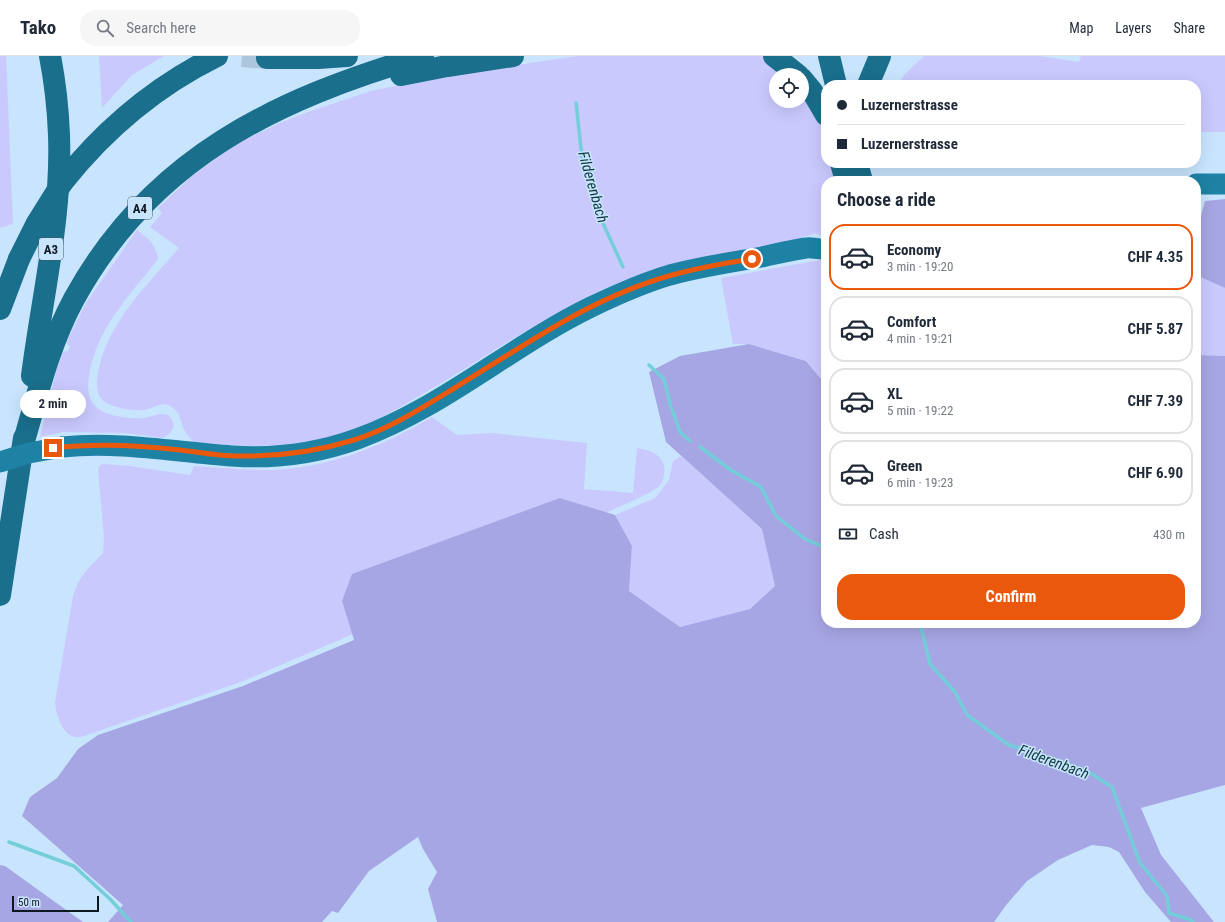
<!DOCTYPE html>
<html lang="en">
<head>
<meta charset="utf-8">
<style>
  body { margin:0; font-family:"Roboto Condensed",sans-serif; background:#f6f6f7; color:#1f2937; height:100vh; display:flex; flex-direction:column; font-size:15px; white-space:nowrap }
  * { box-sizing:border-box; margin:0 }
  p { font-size:13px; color:#747a83 }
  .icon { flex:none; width:22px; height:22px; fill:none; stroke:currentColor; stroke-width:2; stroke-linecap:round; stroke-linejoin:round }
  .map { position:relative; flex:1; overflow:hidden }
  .drawer { position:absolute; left:821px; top:120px; width:380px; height:452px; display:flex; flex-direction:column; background:#fff; border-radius:16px; box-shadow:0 4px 16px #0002 }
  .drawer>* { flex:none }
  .banner { position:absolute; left:821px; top:24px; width:380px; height:88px; border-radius:16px; box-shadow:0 4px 16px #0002; display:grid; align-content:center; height:88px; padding:0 16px; background:#fff }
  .tools { position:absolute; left:769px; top:12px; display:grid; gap:8px }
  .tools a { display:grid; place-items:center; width:40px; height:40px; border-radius:50%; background:#fff; box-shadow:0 4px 16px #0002; font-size:20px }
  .scale { position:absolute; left:12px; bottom:10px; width:87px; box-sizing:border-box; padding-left:4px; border:2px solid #0e1821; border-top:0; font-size:11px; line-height:14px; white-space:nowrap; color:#0e1821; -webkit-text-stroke:3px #c9e5fe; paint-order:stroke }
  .end { position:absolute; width:18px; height:18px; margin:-9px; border:5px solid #ea580c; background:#fff; box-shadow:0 0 0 2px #fff }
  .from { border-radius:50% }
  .bubble { position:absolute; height:28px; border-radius:14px; background:#fff; box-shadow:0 4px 16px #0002; font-size:13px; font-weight:700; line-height:28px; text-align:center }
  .banner b { display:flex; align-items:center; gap:14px; height:38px; font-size:15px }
  .banner b+b { border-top:1px solid #e0e1e3 }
  .banner i { width:10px; height:10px; background:#1f2937 }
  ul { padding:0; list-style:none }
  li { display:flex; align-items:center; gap:12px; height:66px; margin:0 8px 6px; padding:0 8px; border:2px solid #e0e1e3; border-radius:16px }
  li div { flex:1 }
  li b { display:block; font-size:15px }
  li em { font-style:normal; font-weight:700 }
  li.selected { border-color:#ea580c }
  li>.icon { width:36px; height:36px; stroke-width:1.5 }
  h2 { padding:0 16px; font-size:18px; line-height:48px }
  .pay { display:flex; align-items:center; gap:10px; height:44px; padding:0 16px; font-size:15px }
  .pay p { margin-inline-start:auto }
  .cta { display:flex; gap:8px; margin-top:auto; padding:8px 16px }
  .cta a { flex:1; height:46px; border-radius:16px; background:#ea580c; color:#fff; font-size:16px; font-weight:700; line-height:46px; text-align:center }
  header { display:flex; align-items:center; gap:24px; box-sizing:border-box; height:56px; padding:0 20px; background:#fff; border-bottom:1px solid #e0e1e3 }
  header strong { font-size:19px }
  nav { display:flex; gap:22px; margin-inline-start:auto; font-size:14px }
  .search { width:280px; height:36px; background:#f6f6f7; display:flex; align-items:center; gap:10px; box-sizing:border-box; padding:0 14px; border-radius:16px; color:#747a83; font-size:15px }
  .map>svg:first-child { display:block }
  .green { fill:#c9c9fe }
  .forest { fill:#a7a6e4 }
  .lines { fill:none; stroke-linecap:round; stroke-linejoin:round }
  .stream { stroke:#74ceda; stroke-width:3.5 }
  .highway-tunnel { stroke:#adc6dd; stroke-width:22; stroke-dasharray:22 11; stroke-linecap:butt }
  .major { stroke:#1d82a4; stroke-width:21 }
  .highway { stroke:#1a6f8c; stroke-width:22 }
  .major-bridge { stroke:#1d82a4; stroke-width:21 }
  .highway-bridge { stroke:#1a6f8c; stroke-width:22 }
  .route { stroke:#ea580c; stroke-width:5 }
  .labels { text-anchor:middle; stroke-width:3; stroke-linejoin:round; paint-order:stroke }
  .shield { fill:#c9e5fe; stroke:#465663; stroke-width:1 }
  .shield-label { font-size:13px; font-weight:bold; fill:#0e1821 }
  .water-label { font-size:15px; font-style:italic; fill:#0e3a3f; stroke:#c9e5fe }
</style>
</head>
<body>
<header>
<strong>Tako</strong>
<div class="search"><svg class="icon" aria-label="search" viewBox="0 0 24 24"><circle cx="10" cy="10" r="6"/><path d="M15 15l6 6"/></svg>Search here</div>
<nav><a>Map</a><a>Layers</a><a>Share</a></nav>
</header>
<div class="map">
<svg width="1225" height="866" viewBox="0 0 1225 866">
  <rect width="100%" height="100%" fill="#c9e5fe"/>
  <g class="green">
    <path d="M 0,0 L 6,0 L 13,168 L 0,172 Z"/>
    <path d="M 99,0 L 164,0 L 132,19 L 102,52 Z"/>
    <path d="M 577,0 L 761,0 L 779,11 L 787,19 L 776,19 L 776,45 L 802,45 L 802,36 L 822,68 L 826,81 L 826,107 L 834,107 L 838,125 L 826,125 L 826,177 L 820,179 L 816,177 L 803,181 L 800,185 C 737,197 665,206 606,232 C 546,259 490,298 433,332 C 402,350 372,369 337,379 C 290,393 241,391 194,386 C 190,382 185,376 183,371 C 180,364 181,359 174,353 C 163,342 155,353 143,354 C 133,355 114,352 105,346 C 97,341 97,333 97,325 C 102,272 146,230 179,192 L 150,171 L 162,157 L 158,152 L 193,119 L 238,87 L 282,66 L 311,55 L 374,34 L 485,14 Z"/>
    <path d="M 924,0 L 1040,0 L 1079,6 L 1081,0 L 1225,0 L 1225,76 L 1196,76 L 1196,29 L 898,29 L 904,19 Z"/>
    <path d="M 137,174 C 149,184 156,187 158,203 C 130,239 95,274 89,321 C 87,335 88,347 102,355 C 113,361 132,363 144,362 C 153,361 159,356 168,359 C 178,368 173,377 163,382 L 126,377 L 63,376 L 40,381 L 56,316 L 63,296 L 68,295 L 70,291 L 67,287 L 69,281 L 86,247 Z"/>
    <path d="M 826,203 L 826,322 L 820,322 L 806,305 L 749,288 L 733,288 L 721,222 Z"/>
    <path d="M 1196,219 L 1225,232 L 1225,300 L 1196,299 Z"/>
    <path d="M 432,361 L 457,379 L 491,377 L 587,387 L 584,433 L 633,437 L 637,392 C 648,394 658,396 663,407 C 666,413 664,422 661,428 C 655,437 617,451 606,457 L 560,442 L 342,545 L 353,578 L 241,626 L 84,680 C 82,680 77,682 75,681 C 61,678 56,657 55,646 L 73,540 L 78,526 L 85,516 L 103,497 L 104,481 L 98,415 L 99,410 L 103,408 L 130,410 L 190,419 L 194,410 C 220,412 245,414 271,414 C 329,412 383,390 432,361 Z"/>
    <path d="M 681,400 L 762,473 L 775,530 L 750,553 L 680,571 L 629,535 L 632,490 L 615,459 L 655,442 L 669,424 L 673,405 Z"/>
  </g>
  <g class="forest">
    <path d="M 1225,143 L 1225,232 L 1196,219 L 1196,178 L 1205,145 Z"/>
    <path d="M 749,288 L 806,305 L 820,322 L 826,322 L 826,567 L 1196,567 L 1196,299 L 1225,300 L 1225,729 L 1141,752 L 1161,799 L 1214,866 L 1171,866 L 1145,836 L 1119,796 L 1109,791 L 1092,789 L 1058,804 L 1027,825 L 1007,848 L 994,866 L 437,866 L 428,833 L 437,816 L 423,793 L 418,781 L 369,815 L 338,857 L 332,855 L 322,866 L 108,866 L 123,849 L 22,760 L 30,741 L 57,722 L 78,693 L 98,679 L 243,630 L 354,584 L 342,545 L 352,518 L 560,442 L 615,459 L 632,490 L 629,535 L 680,571 L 750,553 L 775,530 L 762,473 L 666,386 L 649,316 L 680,300 Z"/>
    <path d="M 0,809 L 5,810 L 83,866 L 0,866 Z"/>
  </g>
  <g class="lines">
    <g class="stream">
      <path d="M 576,47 L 582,101 L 601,163 L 623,211"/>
      <path d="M 649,309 L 664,323 L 670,348 L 680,376 L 690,385"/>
      <path d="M 700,391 L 731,414 L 761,431 L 776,460 L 805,483 L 826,492"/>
      <path d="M 920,567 L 930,608 L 955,636 L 967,659 L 1009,689 L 1054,703 L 1087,715 L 1112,731 L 1140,807 L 1167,840 L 1169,857 L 1191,864 L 1193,866"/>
      <path d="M 9,786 L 74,810 L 110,843 L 131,866"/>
    </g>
    <path class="highway-tunnel" d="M 242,0 L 267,2"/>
    <g class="major">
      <path d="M 1196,128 L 1225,128"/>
      <path d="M 62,391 C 119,385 175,396 232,400 C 274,403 318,397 357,383 C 441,353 511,290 591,251 C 616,239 643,227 670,219 C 700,211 731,206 762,201 C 776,198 791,194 806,192 C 812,191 819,194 826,193"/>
    </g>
    <g class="highway">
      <path d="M 774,0 L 798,19"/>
      <path d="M 829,0 L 836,29"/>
      <path d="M 267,2 L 318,2 L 347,0"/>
      <path d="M 401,19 L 447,10 L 513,0"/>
      <path d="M 802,23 L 812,35 L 826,59"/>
      <path d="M 868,29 L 880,0"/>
      <path d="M 841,107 L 846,125"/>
      <path d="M 857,107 L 862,125"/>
      <path d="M 62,127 C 104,74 156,30 217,0"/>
      <path d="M 0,253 L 19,203"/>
      <path d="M 32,320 C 42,241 62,160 59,79 C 58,52 55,26 50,0"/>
      <path d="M 24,385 C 38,336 50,287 74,243 C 151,102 276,43 423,0"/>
      <path d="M 0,539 L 24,382"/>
    </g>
    <path class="major-bridge" d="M 0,406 L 29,397 L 62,391"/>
    <path class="highway-bridge" d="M 19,203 L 37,167 L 62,127"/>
  </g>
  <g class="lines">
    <path class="route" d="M 53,392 C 96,387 138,389 180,394 C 198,396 217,400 236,400 C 276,401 315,396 354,384 C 389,373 422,352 453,333 C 488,311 523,289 559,268 C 594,248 632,230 672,219 C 698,212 725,207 752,203"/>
  </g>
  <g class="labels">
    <g class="shield">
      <rect x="128" y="141" width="24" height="22" rx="3"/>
      <rect x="39" y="182" width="24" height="22" rx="3"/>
    </g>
    <g class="shield-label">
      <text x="140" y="157">A4</text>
      <text x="51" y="198">A3</text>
    </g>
    <g class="water-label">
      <text transform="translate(593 131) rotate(74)" y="5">Filderenbach</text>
      <text transform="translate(1054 706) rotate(20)" y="5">Filderenbach</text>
    </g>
  </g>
</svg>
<div class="tools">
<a><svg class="icon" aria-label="locate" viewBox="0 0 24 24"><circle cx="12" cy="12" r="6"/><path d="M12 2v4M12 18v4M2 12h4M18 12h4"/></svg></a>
</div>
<div class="scale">50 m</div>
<i class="end from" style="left:752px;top:203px"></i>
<i class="end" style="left:53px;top:392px"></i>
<div class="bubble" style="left:20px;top:334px;width:66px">2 min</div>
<div class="banner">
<b><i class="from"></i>Luzernerstrasse</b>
<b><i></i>Luzernerstrasse</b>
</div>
<section class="drawer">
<h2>Choose a ride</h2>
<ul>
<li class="selected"><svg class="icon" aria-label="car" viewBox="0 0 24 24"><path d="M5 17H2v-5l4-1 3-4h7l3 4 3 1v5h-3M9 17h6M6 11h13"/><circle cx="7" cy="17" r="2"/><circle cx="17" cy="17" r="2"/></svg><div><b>Economy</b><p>3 min · 19:20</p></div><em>CHF 4.35</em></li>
<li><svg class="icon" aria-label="car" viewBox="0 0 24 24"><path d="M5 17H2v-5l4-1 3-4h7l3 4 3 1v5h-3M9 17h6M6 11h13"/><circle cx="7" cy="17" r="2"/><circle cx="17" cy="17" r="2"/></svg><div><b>Comfort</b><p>4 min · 19:21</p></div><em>CHF 5.87</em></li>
<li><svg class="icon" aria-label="car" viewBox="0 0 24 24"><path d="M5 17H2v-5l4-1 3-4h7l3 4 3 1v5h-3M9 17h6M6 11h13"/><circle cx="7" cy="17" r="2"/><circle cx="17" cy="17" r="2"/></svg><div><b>XL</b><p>5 min · 19:22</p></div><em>CHF 7.39</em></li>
<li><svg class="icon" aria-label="car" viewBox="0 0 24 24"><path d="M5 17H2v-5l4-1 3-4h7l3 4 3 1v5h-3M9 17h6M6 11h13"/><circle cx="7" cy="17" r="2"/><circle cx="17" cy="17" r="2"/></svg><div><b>Green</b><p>6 min · 19:23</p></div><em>CHF 6.90</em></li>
</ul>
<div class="pay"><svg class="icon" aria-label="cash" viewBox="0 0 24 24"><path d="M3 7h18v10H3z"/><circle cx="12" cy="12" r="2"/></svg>Cash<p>430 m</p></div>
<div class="cta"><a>Confirm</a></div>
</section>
</div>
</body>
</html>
